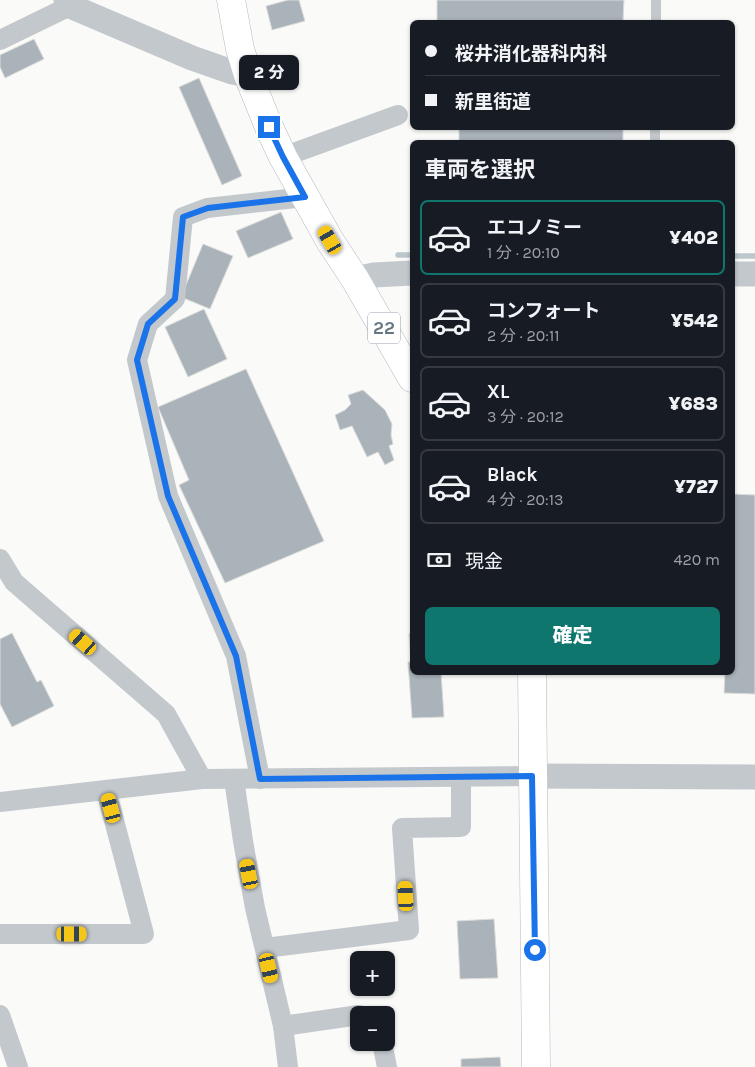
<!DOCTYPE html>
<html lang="ja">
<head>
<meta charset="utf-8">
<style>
  body { margin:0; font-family:Karla,"Noto Sans JP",sans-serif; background:#20242c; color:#f1f3f6; height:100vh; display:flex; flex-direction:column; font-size:19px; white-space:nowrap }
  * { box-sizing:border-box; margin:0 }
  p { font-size:16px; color:#9ea1a6 }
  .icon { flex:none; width:28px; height:28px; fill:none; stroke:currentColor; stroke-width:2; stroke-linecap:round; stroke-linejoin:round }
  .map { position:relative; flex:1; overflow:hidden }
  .side { position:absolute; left:410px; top:140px; width:325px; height:535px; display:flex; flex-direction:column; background:#171b24; border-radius:8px; box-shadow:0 1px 4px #0004 }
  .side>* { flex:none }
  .hud { position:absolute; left:410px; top:20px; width:325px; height:110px; border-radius:8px; box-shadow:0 1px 4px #0004; display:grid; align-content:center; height:110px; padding:0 15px; background:#171b24 }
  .controls { position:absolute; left:350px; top:951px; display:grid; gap:10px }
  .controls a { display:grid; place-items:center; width:45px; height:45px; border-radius:8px; background:#171b24; box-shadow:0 1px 4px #0004; font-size:25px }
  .end { position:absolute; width:22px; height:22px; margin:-11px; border:6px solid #1a73e8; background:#fff; box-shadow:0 0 0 2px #fff }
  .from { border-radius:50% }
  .bubble { position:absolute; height:35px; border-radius:8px; background:#171b24; box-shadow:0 1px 4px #0004; font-size:16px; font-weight:800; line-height:35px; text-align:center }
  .car { position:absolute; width:15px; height:30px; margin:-15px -8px; border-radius:6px; box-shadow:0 0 4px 1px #0007; background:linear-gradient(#f5c518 24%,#345 0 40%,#f5c518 0 76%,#345 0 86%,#f5c518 0) }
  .hud b { display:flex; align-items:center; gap:18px; height:48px; font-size:19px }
  .hud b+b { border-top:1px solid #363941 }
  .hud i { width:12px; height:12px; background:#f1f3f6 }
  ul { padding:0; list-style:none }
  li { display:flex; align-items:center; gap:15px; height:75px; margin:0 10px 8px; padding:0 5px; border:2px solid #363941; border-radius:8px }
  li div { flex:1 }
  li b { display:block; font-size:19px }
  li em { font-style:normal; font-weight:800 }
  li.on { border-color:#0f766e }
  li>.icon { width:45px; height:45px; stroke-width:1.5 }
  h2 { padding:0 15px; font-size:22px; line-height:60px }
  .pay { display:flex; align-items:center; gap:12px; height:55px; padding:0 15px; font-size:19px }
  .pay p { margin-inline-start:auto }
  .cta { display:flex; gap:10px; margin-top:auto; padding:10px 15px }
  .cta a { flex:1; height:58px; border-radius:8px; background:#0f766e; color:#fff; font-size:20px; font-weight:800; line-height:58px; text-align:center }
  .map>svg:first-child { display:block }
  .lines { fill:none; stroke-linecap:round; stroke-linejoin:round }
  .stream { stroke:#bbc7cb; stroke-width:5.5 }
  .building { fill:#aab3b9; stroke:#dcdcda }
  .primary-casing { stroke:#b5babe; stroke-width:29 }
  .service { stroke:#c3c8cc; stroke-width:10 }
  .minor { stroke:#c3c8cc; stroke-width:20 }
  .tertiary { stroke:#c3c8cc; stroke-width:25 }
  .primary { stroke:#fff; stroke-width:28 }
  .route { stroke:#1a73e8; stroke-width:6 }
  .labels { text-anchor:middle; stroke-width:5; stroke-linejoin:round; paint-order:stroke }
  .shield { fill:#fff; stroke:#939fa8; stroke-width:1 }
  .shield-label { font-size:18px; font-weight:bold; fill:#657683 }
</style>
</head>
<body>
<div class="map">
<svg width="755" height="1067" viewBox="0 0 755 1067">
  <rect width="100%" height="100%" fill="#fafaf8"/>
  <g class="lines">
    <g class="stream">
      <path d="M 398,255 L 412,255"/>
      <path d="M 732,256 L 755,256"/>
    </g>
  </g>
  <g class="building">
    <path d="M 288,0 L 299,0 L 305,21 L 272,30 L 266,6 Z"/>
    <path d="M 437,0 L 624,0 L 623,22 L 437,22 Z"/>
    <path d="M 34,39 L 44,59 L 5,78 L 0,67 L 0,55 Z"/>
    <path d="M 199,78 L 242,176 L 222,185 L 179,87 Z"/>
    <rect x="459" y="128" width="164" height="14"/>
    <path d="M 281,212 L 293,239 L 248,258 L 236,231 Z"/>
    <path d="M 203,244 L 233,256 L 210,309 L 181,297 Z"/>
    <path d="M 204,309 L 227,359 L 188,377 L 165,327 Z"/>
    <path d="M 246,369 L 324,541 L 225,583 L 179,485 L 189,480 L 158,407 Z"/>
    <path d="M 363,390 L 385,410 L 392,424 L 391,435 L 393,444 L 389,446 L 394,460 L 385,465 L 378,452 L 367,457 L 352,426 L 340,430 L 335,415 L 345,410 L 351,404 L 348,395 Z"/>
    <path d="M 733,494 L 755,495 L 755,694 L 724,693 L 725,672 L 732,672 Z"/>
    <path d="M 12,633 L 37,682 L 41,680 L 54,706 L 12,727 L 0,704 L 0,639 Z"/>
    <path d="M 412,633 L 412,658 L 411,658 L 409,634 Z"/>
    <path d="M 408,662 L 412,662 L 412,672 L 441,672 L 444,717 L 412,718 Z"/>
    <path d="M 494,919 L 498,978 L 460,979 L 457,921 Z"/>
    <path d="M 500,1057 L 501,1067 L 461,1067 L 461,1059 Z"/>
  </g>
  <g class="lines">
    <g class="primary-casing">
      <g id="primary">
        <path d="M 231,0 L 240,49 L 248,75 L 269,127 L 283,157 L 330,241 L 355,279 L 412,378"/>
        <path d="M 532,672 L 536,1067"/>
      </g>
    </g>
    <g class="service">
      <path d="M 656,22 L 656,0"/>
      <path d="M 655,142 L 655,128"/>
    </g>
    <g class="minor">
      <path d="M 0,40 L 70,6"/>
      <path d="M 283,157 L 398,115"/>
      <path d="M 0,559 L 14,582 L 166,714 L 202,779"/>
      <path d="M 234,779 L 243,841 L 255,908 L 283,1026 L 288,1067"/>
      <path d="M 260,779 L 236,656 L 168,496 L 137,360 L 148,324 L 175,299 L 183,217 L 207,208 L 305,197"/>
      <path d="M 0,802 L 202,779 L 532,776"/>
      <path d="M 0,934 L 144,934 L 106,790"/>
      <path d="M 265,948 L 409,930 L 402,828 L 461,827 L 461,777"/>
      <path d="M 0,1015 L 18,1067"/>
      <path d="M 283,1026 L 359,1015"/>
      <path d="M 382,1042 L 387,1067"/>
    </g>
    <g class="tertiary">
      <path d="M 66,0 L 70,6 L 192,58 L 232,72 L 248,75"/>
      <path d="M 732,274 L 755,274"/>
      <path d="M 355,279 L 374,275 L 412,273"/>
      <path d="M 532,776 L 755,777"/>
    </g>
    <use href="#primary" class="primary"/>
  </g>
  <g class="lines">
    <path class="route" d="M 269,127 L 283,157 L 305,197 L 208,208 L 183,217 L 175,299 L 148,324 L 137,360 L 168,496 L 236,656 L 260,779 L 532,776 L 535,950"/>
  </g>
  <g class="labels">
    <rect class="shield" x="368" y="312.5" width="32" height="31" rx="4"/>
    <g class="shield-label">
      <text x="384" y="334">22</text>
    </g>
  </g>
</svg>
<div class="controls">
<a>+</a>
<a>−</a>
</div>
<i class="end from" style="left:535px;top:950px"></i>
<i class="end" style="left:269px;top:127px"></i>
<div class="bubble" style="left:239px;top:55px;width:60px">2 分</div>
<i class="car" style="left:330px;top:240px;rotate:330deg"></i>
<i class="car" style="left:83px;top:642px;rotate:311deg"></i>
<i class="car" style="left:111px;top:808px;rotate:345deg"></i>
<i class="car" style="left:249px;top:874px;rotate:349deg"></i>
<i class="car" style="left:406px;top:896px;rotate:357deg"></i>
<i class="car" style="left:72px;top:934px;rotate:90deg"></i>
<i class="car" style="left:269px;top:968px;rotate:167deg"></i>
<div class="hud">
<b><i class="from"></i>桜井消化器科内科</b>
<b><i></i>新里街道</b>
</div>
<section class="side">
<h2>車両を選択</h2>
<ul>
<li class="on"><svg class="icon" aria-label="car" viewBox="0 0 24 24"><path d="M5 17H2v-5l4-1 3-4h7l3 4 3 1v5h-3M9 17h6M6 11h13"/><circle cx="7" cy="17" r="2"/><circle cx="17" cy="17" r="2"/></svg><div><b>エコノミー</b><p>1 分 · 20:10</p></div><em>¥402</em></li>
<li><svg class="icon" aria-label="car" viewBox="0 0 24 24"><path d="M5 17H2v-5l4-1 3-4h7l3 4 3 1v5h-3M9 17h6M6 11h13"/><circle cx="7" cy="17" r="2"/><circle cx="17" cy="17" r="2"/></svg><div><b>コンフォート</b><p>2 分 · 20:11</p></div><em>¥542</em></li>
<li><svg class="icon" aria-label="car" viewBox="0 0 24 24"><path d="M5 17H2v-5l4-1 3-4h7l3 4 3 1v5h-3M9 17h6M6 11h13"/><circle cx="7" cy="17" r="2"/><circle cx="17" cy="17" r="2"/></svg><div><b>XL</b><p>3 分 · 20:12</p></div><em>¥683</em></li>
<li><svg class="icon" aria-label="car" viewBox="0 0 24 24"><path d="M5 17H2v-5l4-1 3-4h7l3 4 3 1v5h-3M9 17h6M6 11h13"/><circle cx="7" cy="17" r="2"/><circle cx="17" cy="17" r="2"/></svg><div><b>Black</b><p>4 分 · 20:13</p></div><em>¥727</em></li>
</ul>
<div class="pay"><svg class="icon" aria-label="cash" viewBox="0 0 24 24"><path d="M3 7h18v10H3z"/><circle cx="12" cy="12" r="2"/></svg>現金<p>420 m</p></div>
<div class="cta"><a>確定</a></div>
</section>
</div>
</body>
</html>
